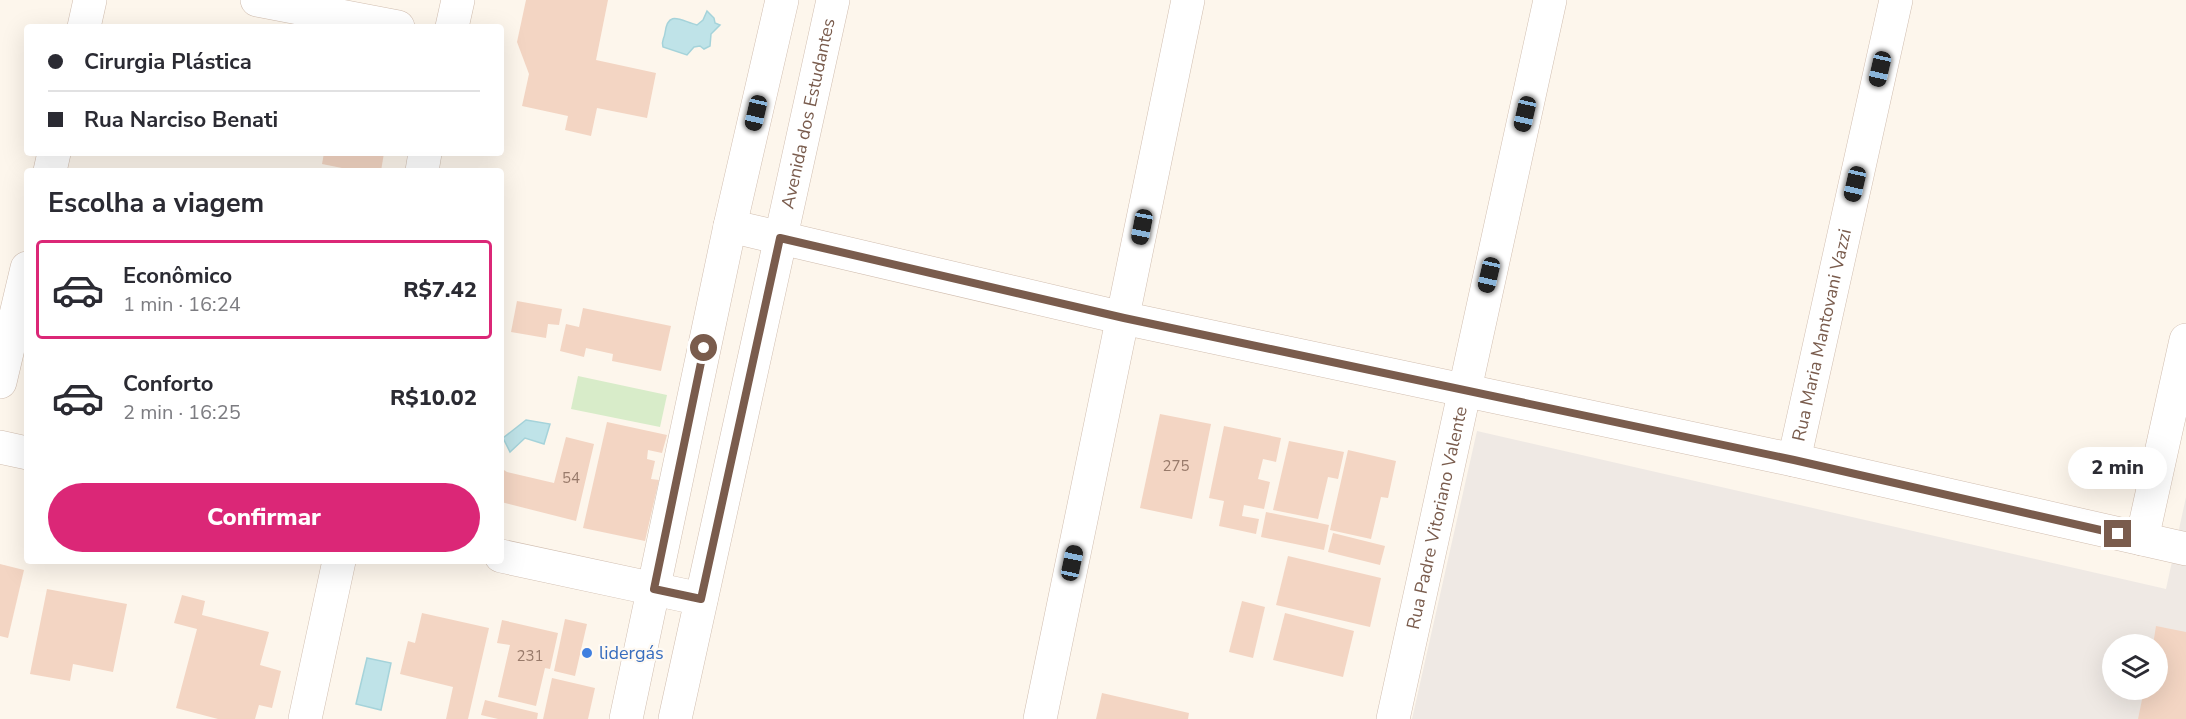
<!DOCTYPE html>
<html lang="pt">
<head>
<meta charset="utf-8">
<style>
  body { margin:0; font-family:"Nunito Sans",sans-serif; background:#f2f2f3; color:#2b2b33; height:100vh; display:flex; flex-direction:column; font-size:22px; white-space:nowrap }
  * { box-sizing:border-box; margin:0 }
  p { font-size:20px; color:#7c7c81 }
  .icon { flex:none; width:33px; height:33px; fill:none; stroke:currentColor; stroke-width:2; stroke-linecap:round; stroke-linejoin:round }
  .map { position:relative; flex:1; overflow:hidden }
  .panel { position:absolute; left:24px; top:168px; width:480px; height:396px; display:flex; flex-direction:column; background:#fff; border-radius:6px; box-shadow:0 6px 24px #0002 }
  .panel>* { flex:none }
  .hud { position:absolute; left:24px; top:24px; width:480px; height:132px; border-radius:6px; box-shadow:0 6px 24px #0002; display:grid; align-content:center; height:132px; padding:0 24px; background:#fff }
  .controls { position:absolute; left:2102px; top:634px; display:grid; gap:12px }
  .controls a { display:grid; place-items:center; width:66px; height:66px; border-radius:50%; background:#fff; box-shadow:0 6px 24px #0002; font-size:30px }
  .end { position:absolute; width:27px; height:27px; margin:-14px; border:8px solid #7a5c4d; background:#fff; box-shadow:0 0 0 3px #fff }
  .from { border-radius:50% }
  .bubble { position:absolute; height:42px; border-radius:21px; background:#fff; box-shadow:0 6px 24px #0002; font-size:20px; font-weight:800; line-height:42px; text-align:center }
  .car { position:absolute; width:18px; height:36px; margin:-18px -9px; border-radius:8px; box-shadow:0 0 4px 2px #0007; background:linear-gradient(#222 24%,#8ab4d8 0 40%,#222 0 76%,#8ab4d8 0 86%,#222 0) }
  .hud b { display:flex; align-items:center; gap:21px; height:57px; font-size:22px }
  .hud b+b { border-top:2px solid #e1e1e2 }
  .hud i { width:15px; height:15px; background:#2b2b33 }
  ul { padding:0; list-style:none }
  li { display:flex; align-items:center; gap:18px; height:99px; margin:0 12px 9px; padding:0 12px; border:3px solid transparent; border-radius:6px }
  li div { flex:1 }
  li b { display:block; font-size:22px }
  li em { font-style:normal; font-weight:800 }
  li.active { border-color:#db2777 }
  li>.icon { width:54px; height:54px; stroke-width:1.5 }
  h2 { padding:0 24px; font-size:27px; line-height:72px }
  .button { display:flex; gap:12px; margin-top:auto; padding:12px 24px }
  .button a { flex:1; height:69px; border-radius:36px; background:#db2777; color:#fff; font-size:24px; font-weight:800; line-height:69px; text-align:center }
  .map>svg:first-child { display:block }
  .industrial { fill:#efe9e4; fill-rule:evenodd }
  .green { fill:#d8ecc9 }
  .water { fill:#bfe3e8; stroke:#a5d3da; stroke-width:1.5 }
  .building { fill:#f3d5c3 }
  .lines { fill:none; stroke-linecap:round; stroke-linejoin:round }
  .minor-casing { stroke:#d1beb0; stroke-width:34 }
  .minor { stroke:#fff; stroke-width:33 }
  .route { stroke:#7a5c4d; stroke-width:8 }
  .shop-dot { fill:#3f7fe0; stroke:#fffaf3; stroke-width:2 }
  .labels { text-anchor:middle; stroke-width:4.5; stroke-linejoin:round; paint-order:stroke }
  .number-label { font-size:15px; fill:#987a6a }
  .street-label { font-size:18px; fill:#7a5c4d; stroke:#fffaf3 }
  .shop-label { font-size:18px; fill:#366cbe; stroke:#fffaf3; text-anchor:start }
</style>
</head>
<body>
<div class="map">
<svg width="2186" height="719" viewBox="0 0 2186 719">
  <rect width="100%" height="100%" fill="#fdf6ec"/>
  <path class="industrial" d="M 1477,431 L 2166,589 L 2186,497 L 2186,719 L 1412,719 ZM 2112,645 L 2157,645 L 2157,690 L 2112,690 Z"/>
  <path class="green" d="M 578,376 L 667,395 L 660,427 L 571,409 Z"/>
  <g class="water">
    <path d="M 707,11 L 714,18 L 715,23 L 720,25 L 711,34 L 710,46 L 704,49 L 700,46 L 694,47 L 687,55 L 663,47 C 661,40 664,40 665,33 C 668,9 681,21 697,25 L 703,20 Z"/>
    <path d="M 526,420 L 550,424 L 544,444 L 525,438 L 510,452 L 503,438 Z"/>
    <path d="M 367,658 L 391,663 L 381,710 L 356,704 Z"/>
  </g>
  <g class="building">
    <path d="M 526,0 L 608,0 L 596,60 L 656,73 L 647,118 L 597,108 L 591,136 L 565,130 L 568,116 L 522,106 L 529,74 L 517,42 Z"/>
    <path d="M 324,153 L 384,153 L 381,171 L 357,171 L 322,164 Z"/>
    <path d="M 517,301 L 562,309 L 559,325 L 548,324 L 546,338 L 511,332 Z"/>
    <path d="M 583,308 L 671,326 L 661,371 L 612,361 L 613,354 L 586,348 L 584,357 L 560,351 L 566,324 L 579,327 Z"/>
    <path d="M 1160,414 L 1211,424 L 1192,519 L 1140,508 Z"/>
    <path d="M 607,422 L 667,435 L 662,453 L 648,450 L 647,459 L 655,461 L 651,479 L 659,480 L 645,541 L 583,528 Z"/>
    <path d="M 1224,426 L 1281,438 L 1276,462 L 1263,459 L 1258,479 L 1270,482 L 1264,509 L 1244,505 L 1242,516 L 1259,519 L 1256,534 L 1219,526 L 1224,501 L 1209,498 Z"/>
    <path d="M 566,437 L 594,444 L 576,521 L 501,502 L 501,468 L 507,472 L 554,483 Z"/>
    <path d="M 1289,441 L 1344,452 L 1338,479 L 1328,477 L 1318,519 L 1273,510 Z"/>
    <path d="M 1348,450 L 1396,461 L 1388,498 L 1381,497 L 1371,539 L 1330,530 Z"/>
    <path d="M 1266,512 L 1329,525 L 1324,550 L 1261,537 Z"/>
    <path d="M 1333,533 L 1385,546 L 1380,565 L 1328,552 Z"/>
    <path d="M 1288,556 L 1381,578 L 1370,627 L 1276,605 Z"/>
    <path d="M 0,564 L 24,570 L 8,638 L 0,636 Z"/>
    <path d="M 47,589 L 127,604 L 113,672 L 73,664 L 70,681 L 30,674 Z"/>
    <path d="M 182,595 L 205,601 L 202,615 L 269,632 L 260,665 L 281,671 L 272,708 L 259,705 L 255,719 L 218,719 L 176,708 L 197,629 L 174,623 Z"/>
    <path d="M 1242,601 L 1265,607 L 1253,658 L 1229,652 Z"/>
    <path d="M 422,613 L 489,628 L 468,719 L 446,719 L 453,687 L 400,674 L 408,641 L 415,643 Z"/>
    <path d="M 1285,613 L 1354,631 L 1343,677 L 1273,660 Z"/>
    <path d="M 565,619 L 587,624 L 575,676 L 554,671 Z"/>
    <path d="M 502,620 L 558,633 L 550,669 L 545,668 L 536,706 L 498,697 L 510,645 L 497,643 Z"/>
    <path d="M 2156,626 L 2186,632 L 2186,719 L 2138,719 L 2144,690 L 2157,690 L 2157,645 L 2153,645 Z"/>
    <path d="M 552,678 L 595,688 L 588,719 L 543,719 Z"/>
    <path d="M 1102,693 L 1189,713 L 1188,719 L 1096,719 Z"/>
    <path d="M 485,700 L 538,713 L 537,719 L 498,719 L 481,715 Z"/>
  </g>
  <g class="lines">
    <g class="minor-casing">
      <g id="minor">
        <path d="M 257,0 L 398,27"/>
        <path d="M 84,27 L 90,0"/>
        <path d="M 452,27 L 458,0"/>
        <path d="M 50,171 L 54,153"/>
        <path d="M 422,171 L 425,153"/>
        <path d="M 730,226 L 1123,318 L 1794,460 L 2186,549"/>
        <path d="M 0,382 L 27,268"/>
        <path d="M 0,447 L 27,453"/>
        <path id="s1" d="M 1794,460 L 1896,0"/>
        <path d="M 2142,539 L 2186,340"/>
        <path d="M 501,556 L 701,599"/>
        <path d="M 305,719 L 339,561"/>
        <path d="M 626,719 L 730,226 L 782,0"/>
        <path id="s2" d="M 675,719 L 833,0"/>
        <path d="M 1040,719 L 1188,0"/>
        <path id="s3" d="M 1393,719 L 1550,0"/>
      </g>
    </g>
    <use href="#minor" class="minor"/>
  </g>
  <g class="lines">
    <path class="route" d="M 704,348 L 654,589 L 701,599 L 780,238 L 1124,318 L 1794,460 L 2118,534"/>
  </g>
  <circle class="shop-dot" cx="587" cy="653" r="6"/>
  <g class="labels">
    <g class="number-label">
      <text x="1176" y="471">275</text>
      <text x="571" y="483">54</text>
      <text x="530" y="661">231</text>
    </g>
    <g class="street-label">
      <text dy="6" stroke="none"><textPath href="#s2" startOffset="620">Avenida dos Estudantes</textPath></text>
      <text dy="6" stroke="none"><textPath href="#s1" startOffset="128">Rua Maria Mantovani Vazzi</textPath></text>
      <text dy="6" stroke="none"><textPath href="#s3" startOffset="206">Rua Padre Vitoriano Valente</textPath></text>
    </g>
    <g class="shop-label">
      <text x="599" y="659">lidergás</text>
    </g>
  </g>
</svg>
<div class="controls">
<a><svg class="icon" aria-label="layers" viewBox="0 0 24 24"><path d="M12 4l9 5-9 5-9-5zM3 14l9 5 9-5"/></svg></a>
</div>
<i class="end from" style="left:704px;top:348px"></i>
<i class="end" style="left:2118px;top:534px"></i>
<div class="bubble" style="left:2068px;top:447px;width:99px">2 min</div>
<i class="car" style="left:1880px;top:69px;rotate:193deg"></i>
<i class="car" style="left:756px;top:113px;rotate:193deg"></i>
<i class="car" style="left:1525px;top:114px;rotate:193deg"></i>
<i class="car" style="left:1855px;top:184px;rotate:193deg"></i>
<i class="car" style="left:1142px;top:227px;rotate:191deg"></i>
<i class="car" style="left:1489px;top:275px;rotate:193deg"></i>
<i class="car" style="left:1072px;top:563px;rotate:12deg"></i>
<div class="hud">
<b><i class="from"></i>Cirurgia Plástica</b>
<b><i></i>Rua Narciso Benati</b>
</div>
<section class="panel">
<h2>Escolha a viagem</h2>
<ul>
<li class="active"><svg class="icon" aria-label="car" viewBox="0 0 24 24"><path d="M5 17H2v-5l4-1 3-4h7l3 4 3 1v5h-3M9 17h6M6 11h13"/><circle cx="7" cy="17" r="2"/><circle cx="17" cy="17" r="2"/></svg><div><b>Econômico</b><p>1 min · 16:24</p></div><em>R$7.42</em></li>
<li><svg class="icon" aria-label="car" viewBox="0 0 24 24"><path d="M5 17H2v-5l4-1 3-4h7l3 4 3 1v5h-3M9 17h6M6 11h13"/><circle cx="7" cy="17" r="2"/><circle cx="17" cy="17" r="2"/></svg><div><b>Conforto</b><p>2 min · 16:25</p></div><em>R$10.02</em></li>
</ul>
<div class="button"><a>Confirmar</a></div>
</section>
</div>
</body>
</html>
